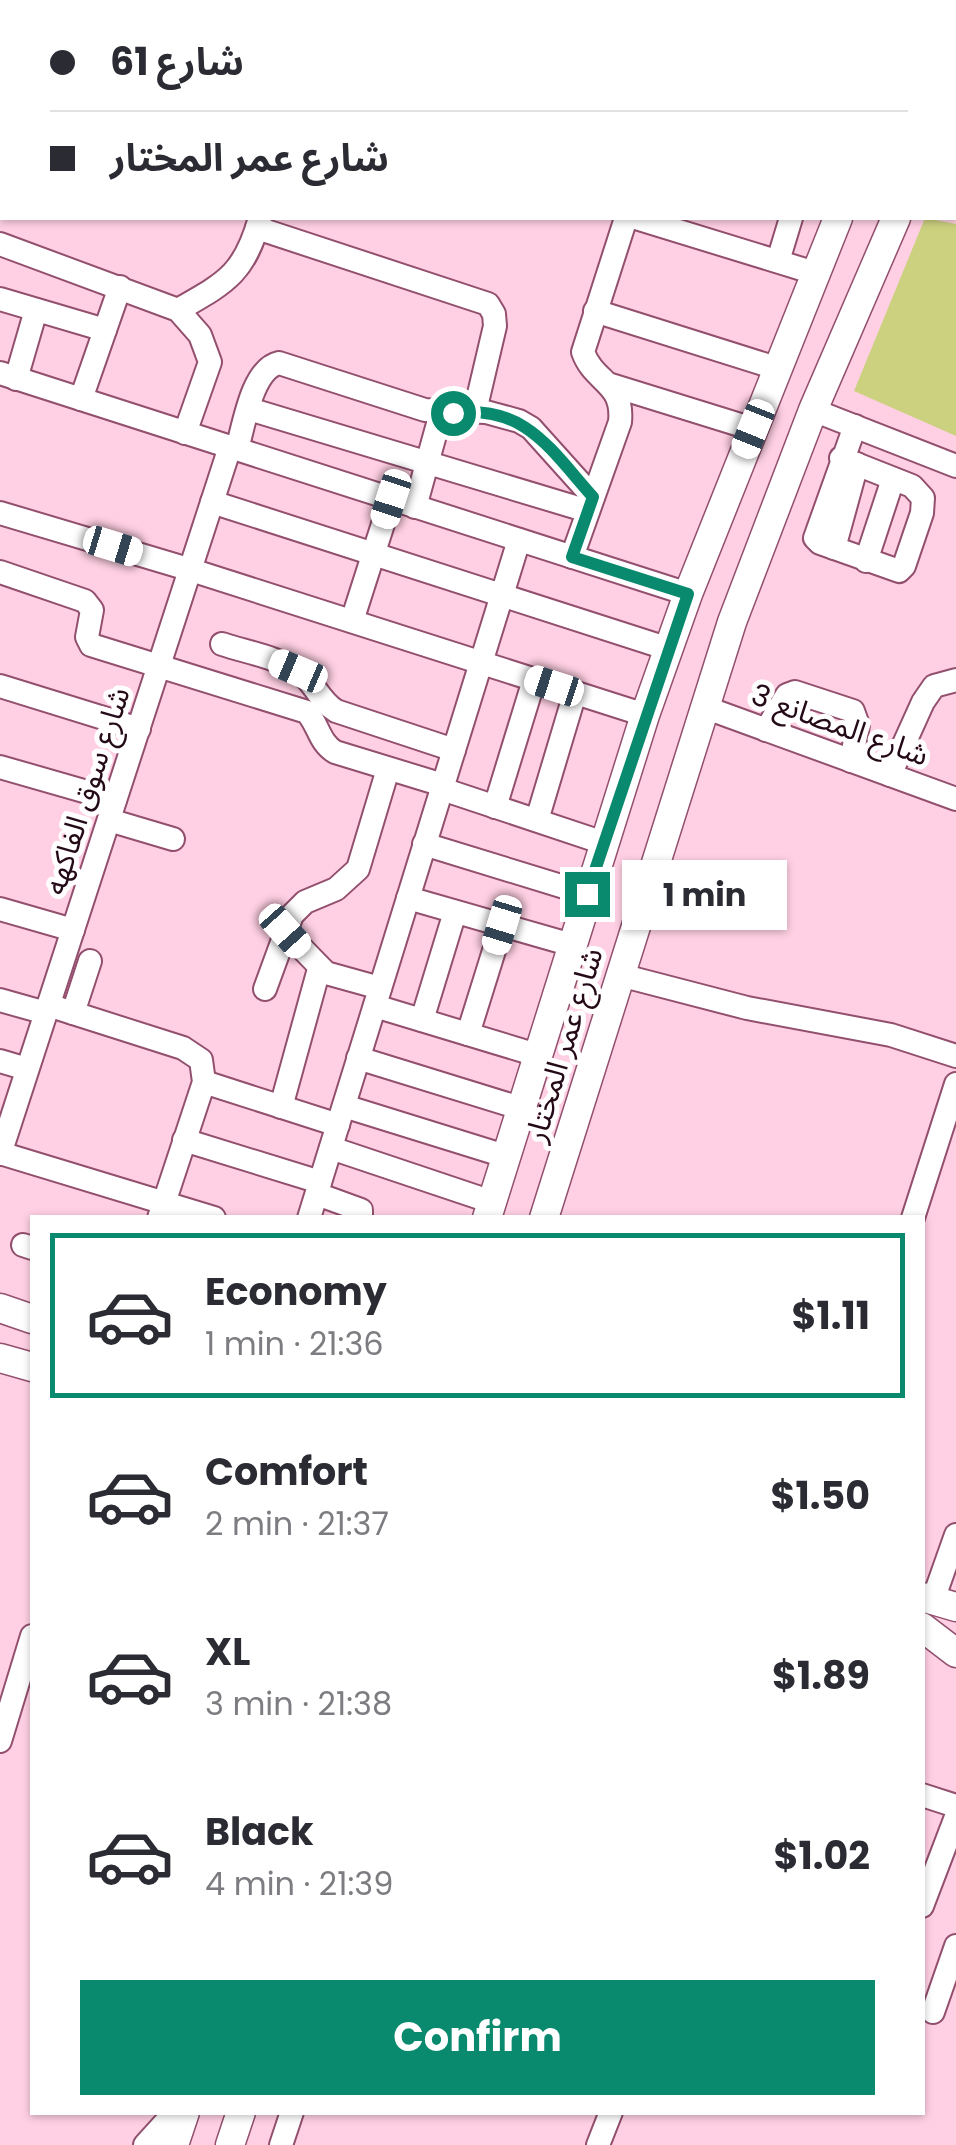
<!DOCTYPE html>
<html lang="en">
<head>
<meta charset="utf-8">
<style>
  body { margin:0; font-family:Poppins,"Noto Sans Arabic",sans-serif; background:#f2f2f3; color:#2b2b33; height:100vh; display:flex; flex-direction:column; font-size:38px; white-space:nowrap }
  * { box-sizing:border-box; margin:0 }
  p { font-size:32px; color:#7c7c81 }
  .icon { flex:none; width:55px; height:55px; fill:none; stroke:currentColor; stroke-width:2; stroke-linecap:round; stroke-linejoin:round }
  .map { position:relative; flex:1; overflow:hidden }
  .panel { position:absolute; left:30px; top:1215px; width:895px; height:900px; display:flex; flex-direction:column; background:#fff; border-radius:0px; box-shadow:0 2px 8px #0004 }
  .panel>* { flex:none }
  .banner { position:absolute; left:0px; top:0px; width:958px; height:220px; box-shadow:0 2px 8px #0004; display:grid; align-content:center; height:220px; padding:0 50px; background:#fff }
  .end { position:absolute; width:45px; height:45px; margin:-22px; border:12px solid #09896d; background:#fff; box-shadow:0 0 0 5px #fff }
  .from { border-radius:50% }
  .bubble { position:absolute; height:70px; border-radius:0px; background:#fff; box-shadow:0 2px 8px #0004; font-size:32px; font-weight:700; line-height:70px; text-align:center }
  .car { position:absolute; width:30px; height:60px; margin:-30px -15px; border-radius:12px; box-shadow:0 0 8px 2px #0007; background:linear-gradient(#fff 24%,#345 0 40%,#fff 0 76%,#345 0 86%,#fff 0) }
  .banner b { display:flex; align-items:center; gap:35px; height:95px; font-size:38px }
  .banner b+b { border-top:2px solid #e1e1e2 }
  .banner i { width:25px; height:25px; background:#2b2b33 }
  ul { padding:18px 0 0; list-style:none }
  li { display:flex; align-items:center; gap:30px; height:165px; margin:0 20px 15px; padding:0 30px; border:5px solid transparent; border-radius:0px }
  li div { flex:1 }
  li b { display:block; font-size:38px }
  li em { font-style:normal; font-weight:700 }
  li.current { border-color:#09896d }
  li>.icon { width:90px; height:90px; stroke-width:1.5 }
  .button { display:flex; gap:20px; margin-top:auto; padding:20px 50px }
  .button a { flex:1; height:115px; border-radius:0px; background:#09896d; color:#fff; font-size:40px; font-weight:700; line-height:115px; text-align:center }
  .map>svg:first-child { display:block }
  .green { fill:#ccd17f }
  .lines { fill:none; stroke-linecap:round; stroke-linejoin:round }
  .minor-casing { stroke:#924f6e; stroke-width:26 }
  .major-casing { stroke:#924f6e; stroke-width:31 }
  .minor { stroke:#fff; stroke-width:22 }
  .major { stroke:#fff; stroke-width:28 }
  .route { stroke:#09896d; stroke-width:12 }
  .labels { text-anchor:middle; stroke-width:10; stroke-linejoin:round; paint-order:stroke }
  .street-label { font-size:30px; fill:#240917; stroke:#fff }
</style>
</head>
<body>
<div class="map">
<svg width="956" height="2145" viewBox="0 0 956 2145">
  <rect width="100%" height="100%" fill="#ffd0e3"/>
  <path class="green" d="M 925,218 L 956,224 L 956,436 L 854,391 Z"/>
  <g class="lines">
    <g class="minor-casing">
      <g id="minor">
        <path d="M 107,0 L 115,2"/>
        <path d="M 692,0 L 700,2"/>
        <path d="M 190,2 L 190,0"/>
        <path d="M 454,2 L 455,0"/>
        <path d="M 805,2 L 806,0"/>
        <path d="M 854,2 L 855,0"/>
        <path d="M 872,2 L 873,0"/>
        <path d="M 894,2 L 895,0"/>
        <path d="M 0,26 L 2,27"/>
        <path d="M 0,59 L 2,58"/>
        <path d="M 955,180 L 956,181"/>
        <path d="M 636,218 L 815,273"/>
        <path d="M 257,228 L 488,304 L 494,314 L 495,326 L 475,411"/>
        <path d="M 0,244 L 178,310 L 200,335 L 210,362 L 185,433"/>
        <path d="M 778,261 L 791,218"/>
        <path d="M 0,299 L 105,330"/>
        <path d="M 178,310 C 227,282 244,274 260,218"/>
        <path d="M 595,311 L 776,368"/>
        <path d="M 0,373 L 688,594"/>
        <path d="M 16,379 L 36,310"/>
        <path d="M 611,385 L 753,429"/>
        <path d="M 81,399 L 120,287"/>
        <path d="M 249,409 L 588,511"/>
        <path d="M 813,410 L 956,466"/>
        <path d="M 237,449 C 244,425 252,369 279,363 L 425,410 L 486,412 L 519,421 L 531,428 L 593,497"/>
        <path d="M 841,458 L 912,486 L 923,498 L 922,513 L 904,566 L 899,571 L 820,543 L 815,538 L 855,426"/>
        <path d="M 212,502 L 669,649"/>
        <path d="M 415,507 L 441,413"/>
        <path d="M 0,513 L 188,569 L 645,715"/>
        <path d="M 834,548 L 857,464"/>
        <path d="M 572,557 L 620,422 C 624,382 594,383 583,352 L 626,218"/>
        <path d="M 866,561 L 893,479"/>
        <path d="M 0,572 L 85,601 L 92,610 L 87,637 L 91,645 L 307,712 C 319,726 319,742 335,752 L 443,785"/>
        <path d="M 352,621 L 391,499"/>
        <path d="M 222,644 C 246,652 276,657 298,671 C 314,681 319,701 336,711 L 454,750"/>
        <path d="M 0,686 L 139,729"/>
        <path d="M 704,707 L 956,799"/>
        <path d="M 766,730 L 787,695 L 795,692 L 853,711 L 858,725 L 851,761"/>
        <path d="M 0,767 L 115,800"/>
        <path d="M 890,775 L 923,702 L 934,686 L 956,680"/>
        <path d="M 442,789 L 604,843"/>
        <path d="M 495,807 L 534,680"/>
        <path d="M 109,820 L 173,839"/>
        <path d="M 537,820 L 575,693"/>
        <path d="M 424,844 L 587,894"/>
        <path d="M 408,898 L 572,945"/>
        <path d="M 0,909 L 73,930"/>
        <path d="M 285,931 L 326,973 L 380,988"/>
        <path d="M 620,975 L 747,1008 L 891,1035 L 956,1056"/>
        <path d="M 265,989 L 292,915 L 305,902 L 336,889 L 358,869 L 388,769"/>
        <path d="M 0,1000 L 46,1013"/>
        <path d="M 48,1005 L 183,1048 L 201,1060 L 204,1082 L 159,1218"/>
        <path d="M 375,1006 L 537,1055"/>
        <path d="M 73,1013 L 90,961"/>
        <path d="M 422,1020 L 455,912"/>
        <path d="M 468,1034 L 502,925"/>
        <path d="M 358,1058 L 520,1108"/>
        <path d="M 0,1061 L 27,1069"/>
        <path d="M 204,1082 L 338,1125"/>
        <path d="M 344,1106 L 505,1156"/>
        <path d="M 281,1107 L 319,969"/>
        <path d="M 184,1140 L 320,1182"/>
        <path d="M 331,1148 L 492,1202"/>
        <path d="M 0,1153 L 214,1218"/>
        <path d="M 0,1154 L 230,447"/>
        <path d="M 317,1194 L 361,1210 L 361,1218"/>
        <path d="M 309,1218 L 519,540"/>
        <path d="M 913,1218 L 956,1084"/>
        <path d="M 23,1245 L 32,1248"/>
        <path d="M 933,1600 L 956,1535"/>
        <path d="M 0,1741 L 32,1636"/>
        <path d="M 922,1795 L 956,1806"/>
        <path d="M 922,1906 L 956,1817"/>
        <path d="M 933,2012 L 956,1946"/>
        <path d="M 145,2145 L 175,2112"/>
        <path d="M 281,2145 L 292,2112"/>
        <path d="M 598,2145 L 611,2112"/>
      </g>
    </g>
    <g class="major-casing">
      <g id="major">
        <path d="M 927,2 L 928,0"/>
        <path d="M 955,82 L 956,80"/>
        <path d="M 487,1218 L 645,715 L 688,594 L 838,218"/>
        <path d="M 544,1218 L 732,622 L 813,410 L 896,218"/>
        <path d="M 0,1308 L 32,1319"/>
        <path d="M 0,1358 L 32,1367"/>
        <path d="M 922,1597 L 956,1607"/>
        <path d="M 922,1627 L 956,1653"/>
        <path d="M 174,2145 L 185,2112"/>
        <path d="M 230,2145 L 241,2112"/>
      </g>
    </g>
    <use href="#minor" class="minor"/>
    <use href="#major" class="major"/>
  </g>
  <g class="lines">
    <path class="route" d="M 453,413 C 525,404 550,449 593,497 L 572,557 L 688,594 L 587,894"/>
  </g>
  <g class="labels">
    <g class="street-label">
      <text transform="translate(840 725) rotate(20)" y="10">شارع المصانع 3</text>
      <text transform="translate(87 791) rotate(-72)" y="10">شارع سوق الفاكهه</text>
      <text transform="translate(564 1045) rotate(-73)" y="10">شارع عمر المختار</text>
    </g>
  </g>
</svg>
<i class="end from" style="left:453px;top:413px"></i>
<i class="end" style="left:587px;top:894px"></i>
<div class="bubble" style="left:622px;top:860px;width:165px">1 min</div>
<i class="car" style="left:753px;top:429px;rotate:202deg"></i>
<i class="car" style="left:391px;top:499px;rotate:198deg"></i>
<i class="car" style="left:113px;top:546px;rotate:107deg"></i>
<i class="car" style="left:298px;top:671px;rotate:293deg"></i>
<i class="car" style="left:554px;top:686px;rotate:288deg"></i>
<i class="car" style="left:502px;top:925px;rotate:197deg"></i>
<i class="car" style="left:285px;top:931px;rotate:138deg"></i>
<div class="banner">
<b><i class="from"></i>شارع 61</b>
<b><i></i>شارع عمر المختار</b>
</div>
<section class="panel">
<ul>
<li class="current"><svg class="icon" aria-label="car" viewBox="0 0 24 24"><path d="M5 17H2v-5l4-1 3-4h7l3 4 3 1v5h-3M9 17h6M6 11h13"/><circle cx="7" cy="17" r="2"/><circle cx="17" cy="17" r="2"/></svg><div><b>Economy</b><p>1 min · 21:36</p></div><em>$1.11</em></li>
<li><svg class="icon" aria-label="car" viewBox="0 0 24 24"><path d="M5 17H2v-5l4-1 3-4h7l3 4 3 1v5h-3M9 17h6M6 11h13"/><circle cx="7" cy="17" r="2"/><circle cx="17" cy="17" r="2"/></svg><div><b>Comfort</b><p>2 min · 21:37</p></div><em>$1.50</em></li>
<li><svg class="icon" aria-label="car" viewBox="0 0 24 24"><path d="M5 17H2v-5l4-1 3-4h7l3 4 3 1v5h-3M9 17h6M6 11h13"/><circle cx="7" cy="17" r="2"/><circle cx="17" cy="17" r="2"/></svg><div><b>XL</b><p>3 min · 21:38</p></div><em>$1.89</em></li>
<li><svg class="icon" aria-label="car" viewBox="0 0 24 24"><path d="M5 17H2v-5l4-1 3-4h7l3 4 3 1v5h-3M9 17h6M6 11h13"/><circle cx="7" cy="17" r="2"/><circle cx="17" cy="17" r="2"/></svg><div><b>Black</b><p>4 min · 21:39</p></div><em>$1.02</em></li>
</ul>
<div class="button"><a>Confirm</a></div>
</section>
</div>
</body>
</html>
